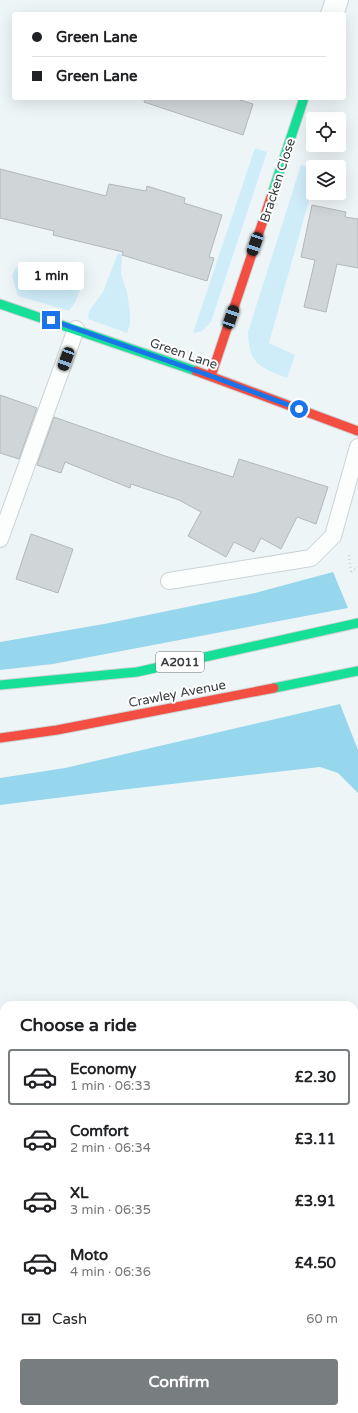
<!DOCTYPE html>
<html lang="en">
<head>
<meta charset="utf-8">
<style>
  body { margin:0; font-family:"Varela Round",sans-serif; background:#f2f2f2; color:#202124; height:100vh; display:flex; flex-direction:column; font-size:15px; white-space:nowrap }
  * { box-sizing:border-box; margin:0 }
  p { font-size:13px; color:#757577 }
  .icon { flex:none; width:22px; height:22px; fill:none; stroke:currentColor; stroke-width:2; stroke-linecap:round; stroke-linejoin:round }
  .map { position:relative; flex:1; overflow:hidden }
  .panel { position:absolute; left:0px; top:1001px; width:358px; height:412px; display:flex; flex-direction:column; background:#fff; border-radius:12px 12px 0 0; box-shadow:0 4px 16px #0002 }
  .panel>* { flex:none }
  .hud { position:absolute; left:12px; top:12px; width:334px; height:88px; border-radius:4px; box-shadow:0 4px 16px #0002; display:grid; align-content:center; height:88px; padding:0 20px; background:#fff }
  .controls { position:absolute; left:306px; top:112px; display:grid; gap:8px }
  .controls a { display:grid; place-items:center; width:40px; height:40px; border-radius:4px; background:#fff; box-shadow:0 4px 16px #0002; font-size:20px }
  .end { position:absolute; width:18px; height:18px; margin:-9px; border:5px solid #1a73e8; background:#fff; box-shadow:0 0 0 2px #fff }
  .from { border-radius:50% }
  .bubble { position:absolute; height:28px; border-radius:4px; background:#fff; box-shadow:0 4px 16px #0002; font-size:13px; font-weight:700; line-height:28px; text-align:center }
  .car { position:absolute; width:12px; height:24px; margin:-12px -6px; border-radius:5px; box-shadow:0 0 3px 1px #0007; background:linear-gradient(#222 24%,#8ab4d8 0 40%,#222 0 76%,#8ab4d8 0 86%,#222 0) }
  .hud b { display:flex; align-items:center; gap:14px; height:38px; font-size:15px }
  .hud b+b { border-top:1px solid #e0e0e0 }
  .hud i { width:10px; height:10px; background:#202124 }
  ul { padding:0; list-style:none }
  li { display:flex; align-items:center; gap:12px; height:56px; margin:0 8px 6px; padding:0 12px; border:2px solid transparent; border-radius:4px }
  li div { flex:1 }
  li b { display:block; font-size:15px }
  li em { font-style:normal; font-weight:700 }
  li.on { border-color:#787d7f }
  li>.icon { width:36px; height:36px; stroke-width:1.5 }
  h2 { padding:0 20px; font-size:18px; line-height:48px }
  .pay { display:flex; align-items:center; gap:10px; height:44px; padding:0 20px; font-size:15px }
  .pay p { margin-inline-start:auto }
  .cta { display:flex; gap:8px; margin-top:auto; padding:8px 20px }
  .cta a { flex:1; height:46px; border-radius:4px; background:#787d7f; color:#fff; font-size:16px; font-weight:700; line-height:46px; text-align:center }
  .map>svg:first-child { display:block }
  .green { fill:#cfedf9 }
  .forest { fill:#97d7ee }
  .building { fill:#d0d5d7; stroke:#b3b8b9 }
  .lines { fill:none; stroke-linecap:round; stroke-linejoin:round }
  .lane-casing { stroke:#ced2d4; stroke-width:18 }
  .street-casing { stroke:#ced2d4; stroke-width:24 }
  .fast-casing { stroke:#ced2d4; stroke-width:11 }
  .jam-casing { stroke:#ced2d4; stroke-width:11 }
  .path { stroke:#d3d5d6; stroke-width:2.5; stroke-dasharray:1 3; stroke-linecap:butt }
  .lane { stroke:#fcfefe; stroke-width:16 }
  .street { stroke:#fcfefe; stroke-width:22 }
  .fast { stroke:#16e098; stroke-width:9 }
  .jam { stroke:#f24e42; stroke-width:9 }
  .route { stroke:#1a73e8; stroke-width:5 }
  .labels { text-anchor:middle; stroke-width:4; stroke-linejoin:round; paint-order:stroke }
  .shield { fill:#fff; stroke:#747779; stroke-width:1 }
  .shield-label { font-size:12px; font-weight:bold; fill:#393d3f }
  .street-label { font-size:13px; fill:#393d3f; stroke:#fff }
</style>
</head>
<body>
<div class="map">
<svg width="358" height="1413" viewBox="0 0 358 1413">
  <rect width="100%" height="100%" fill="#eef5f7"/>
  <g class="green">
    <path d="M 255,148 L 267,152 L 211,322 L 202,331 L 193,333 Z"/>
    <path d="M 301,165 L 315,167 L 313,167 L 313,186 L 269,343 L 295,355 L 287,378 C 260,367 249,365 248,332 Z"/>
    <path d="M 118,253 L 122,255 L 121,274 L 127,292 L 130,313 L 130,324 L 127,333 L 88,319 L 89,311 L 103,292 Z"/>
    <path d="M 16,267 L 80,290 L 75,302 L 69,311 L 18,296 L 12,276 Z"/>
  </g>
  <g class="forest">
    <path d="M 333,572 L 348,608 L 53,664 L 0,670 L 0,642 L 104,624 L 255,593 Z"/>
    <path d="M 340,704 L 358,750 L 358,793 L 338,773 L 320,767 L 120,790 L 0,805 L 0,778 L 65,768 Z"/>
    <path d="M 358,1356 L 358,1413 L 179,1413 L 178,1409 L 354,1409 L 354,1357 Z"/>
  </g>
  <g class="building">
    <path d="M 145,98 L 234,98 L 253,104 L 243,135 L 144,102 Z"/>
    <path d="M 0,169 L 106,196 L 109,184 L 146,191 L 147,186 L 185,198 L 184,203 L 222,215 L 209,257 L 214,258 L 207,281 L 122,255 L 123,252 L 53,235 L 54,231 L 0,218 Z"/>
    <path d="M 312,205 L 346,212 L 345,217 L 358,219 L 358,268 L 337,264 L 326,312 L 304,307 L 315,260 L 301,257 Z"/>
    <path d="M 0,395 L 37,408 L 19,459 L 0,453 Z"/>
    <path d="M 54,417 L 165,456 L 233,477 L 239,459 L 328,487 L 316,524 L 297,517 L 281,549 L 261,538 L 254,552 L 234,542 L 226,557 L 188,536 L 201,512 L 179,500 L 131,484 L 130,488 L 65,462 L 61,473 L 37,465 Z"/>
    <path d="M 31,534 L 73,549 L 58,593 L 16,579 Z"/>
  </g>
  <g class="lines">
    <g class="lane-casing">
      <g id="lane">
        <path d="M 0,539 L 76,329"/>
        <path d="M 169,581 L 311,558 L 333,536 L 358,447"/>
      </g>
    </g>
    <g class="street-casing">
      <path id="street" d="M 332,14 L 337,0"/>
    </g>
    <g class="fast-casing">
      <g id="fast">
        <path d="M 272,194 L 304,98"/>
        <path d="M 0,304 L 196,371"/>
        <path d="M 0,685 L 137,672 L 358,623"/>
        <path d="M 274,688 L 358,671"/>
      </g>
    </g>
    <g class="jam-casing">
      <g id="jam">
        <path d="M 196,371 L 358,431"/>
        <path d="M 211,376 L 272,194"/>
        <path d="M 0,738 L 57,730 L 274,688"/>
      </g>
    </g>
    <g class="path">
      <path d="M 349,555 L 351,572"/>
      <path d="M 351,572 L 358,567"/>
      <path d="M 354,1343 L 358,1342"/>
      <path d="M 0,1396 L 4,1396"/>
    </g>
    <use href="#lane" class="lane"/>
    <use href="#street" class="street"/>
    <use href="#fast" class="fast"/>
    <use href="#jam" class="jam"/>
  </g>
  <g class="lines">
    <path class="route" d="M 51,320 L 211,376 L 299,409"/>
  </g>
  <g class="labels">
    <rect class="shield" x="156" y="652" width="48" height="20" rx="3"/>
    <g class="shield-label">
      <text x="180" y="666">A2011</text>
    </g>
    <g class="street-label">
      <text transform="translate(277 180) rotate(-72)" y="5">Bracken Close</text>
      <text transform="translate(184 353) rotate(19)" y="5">Green Lane</text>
      <text transform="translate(177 693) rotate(-11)" y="5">Crawley Avenue</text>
    </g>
  </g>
</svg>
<div class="controls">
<a><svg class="icon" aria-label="locate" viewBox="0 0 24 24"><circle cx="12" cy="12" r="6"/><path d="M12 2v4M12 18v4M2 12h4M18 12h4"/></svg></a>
<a><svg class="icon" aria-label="layers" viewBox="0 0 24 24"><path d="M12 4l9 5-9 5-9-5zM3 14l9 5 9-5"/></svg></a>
</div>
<i class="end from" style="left:299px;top:409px"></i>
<i class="end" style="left:51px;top:320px"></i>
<div class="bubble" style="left:18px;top:262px;width:66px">1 min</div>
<i class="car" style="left:255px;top:244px;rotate:199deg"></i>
<i class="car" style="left:231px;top:317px;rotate:19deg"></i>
<i class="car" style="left:66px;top:359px;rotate:200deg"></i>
<div class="hud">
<b><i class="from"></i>Green Lane</b>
<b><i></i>Green Lane</b>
</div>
<section class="panel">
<h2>Choose a ride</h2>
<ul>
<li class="on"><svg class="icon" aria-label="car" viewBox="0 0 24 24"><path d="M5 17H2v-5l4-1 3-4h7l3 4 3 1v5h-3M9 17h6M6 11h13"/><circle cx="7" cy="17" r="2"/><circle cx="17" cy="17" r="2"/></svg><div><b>Economy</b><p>1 min · 06:33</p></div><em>£2.30</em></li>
<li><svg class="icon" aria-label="car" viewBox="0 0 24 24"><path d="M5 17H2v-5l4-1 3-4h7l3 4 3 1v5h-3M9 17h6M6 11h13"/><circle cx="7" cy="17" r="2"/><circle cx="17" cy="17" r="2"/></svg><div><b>Comfort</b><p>2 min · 06:34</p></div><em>£3.11</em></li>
<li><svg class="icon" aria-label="car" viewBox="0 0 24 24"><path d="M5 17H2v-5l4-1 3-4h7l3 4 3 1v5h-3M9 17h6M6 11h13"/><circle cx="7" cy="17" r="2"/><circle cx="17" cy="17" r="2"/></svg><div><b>XL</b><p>3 min · 06:35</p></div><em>£3.91</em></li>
<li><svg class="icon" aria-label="car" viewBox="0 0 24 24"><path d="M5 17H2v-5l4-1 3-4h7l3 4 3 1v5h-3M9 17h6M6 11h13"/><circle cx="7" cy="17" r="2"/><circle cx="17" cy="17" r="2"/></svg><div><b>Moto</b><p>4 min · 06:36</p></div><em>£4.50</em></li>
</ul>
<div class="pay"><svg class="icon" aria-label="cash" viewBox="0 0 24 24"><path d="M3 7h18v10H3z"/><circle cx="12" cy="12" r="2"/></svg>Cash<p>60 m</p></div>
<div class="cta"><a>Confirm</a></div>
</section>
</div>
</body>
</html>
